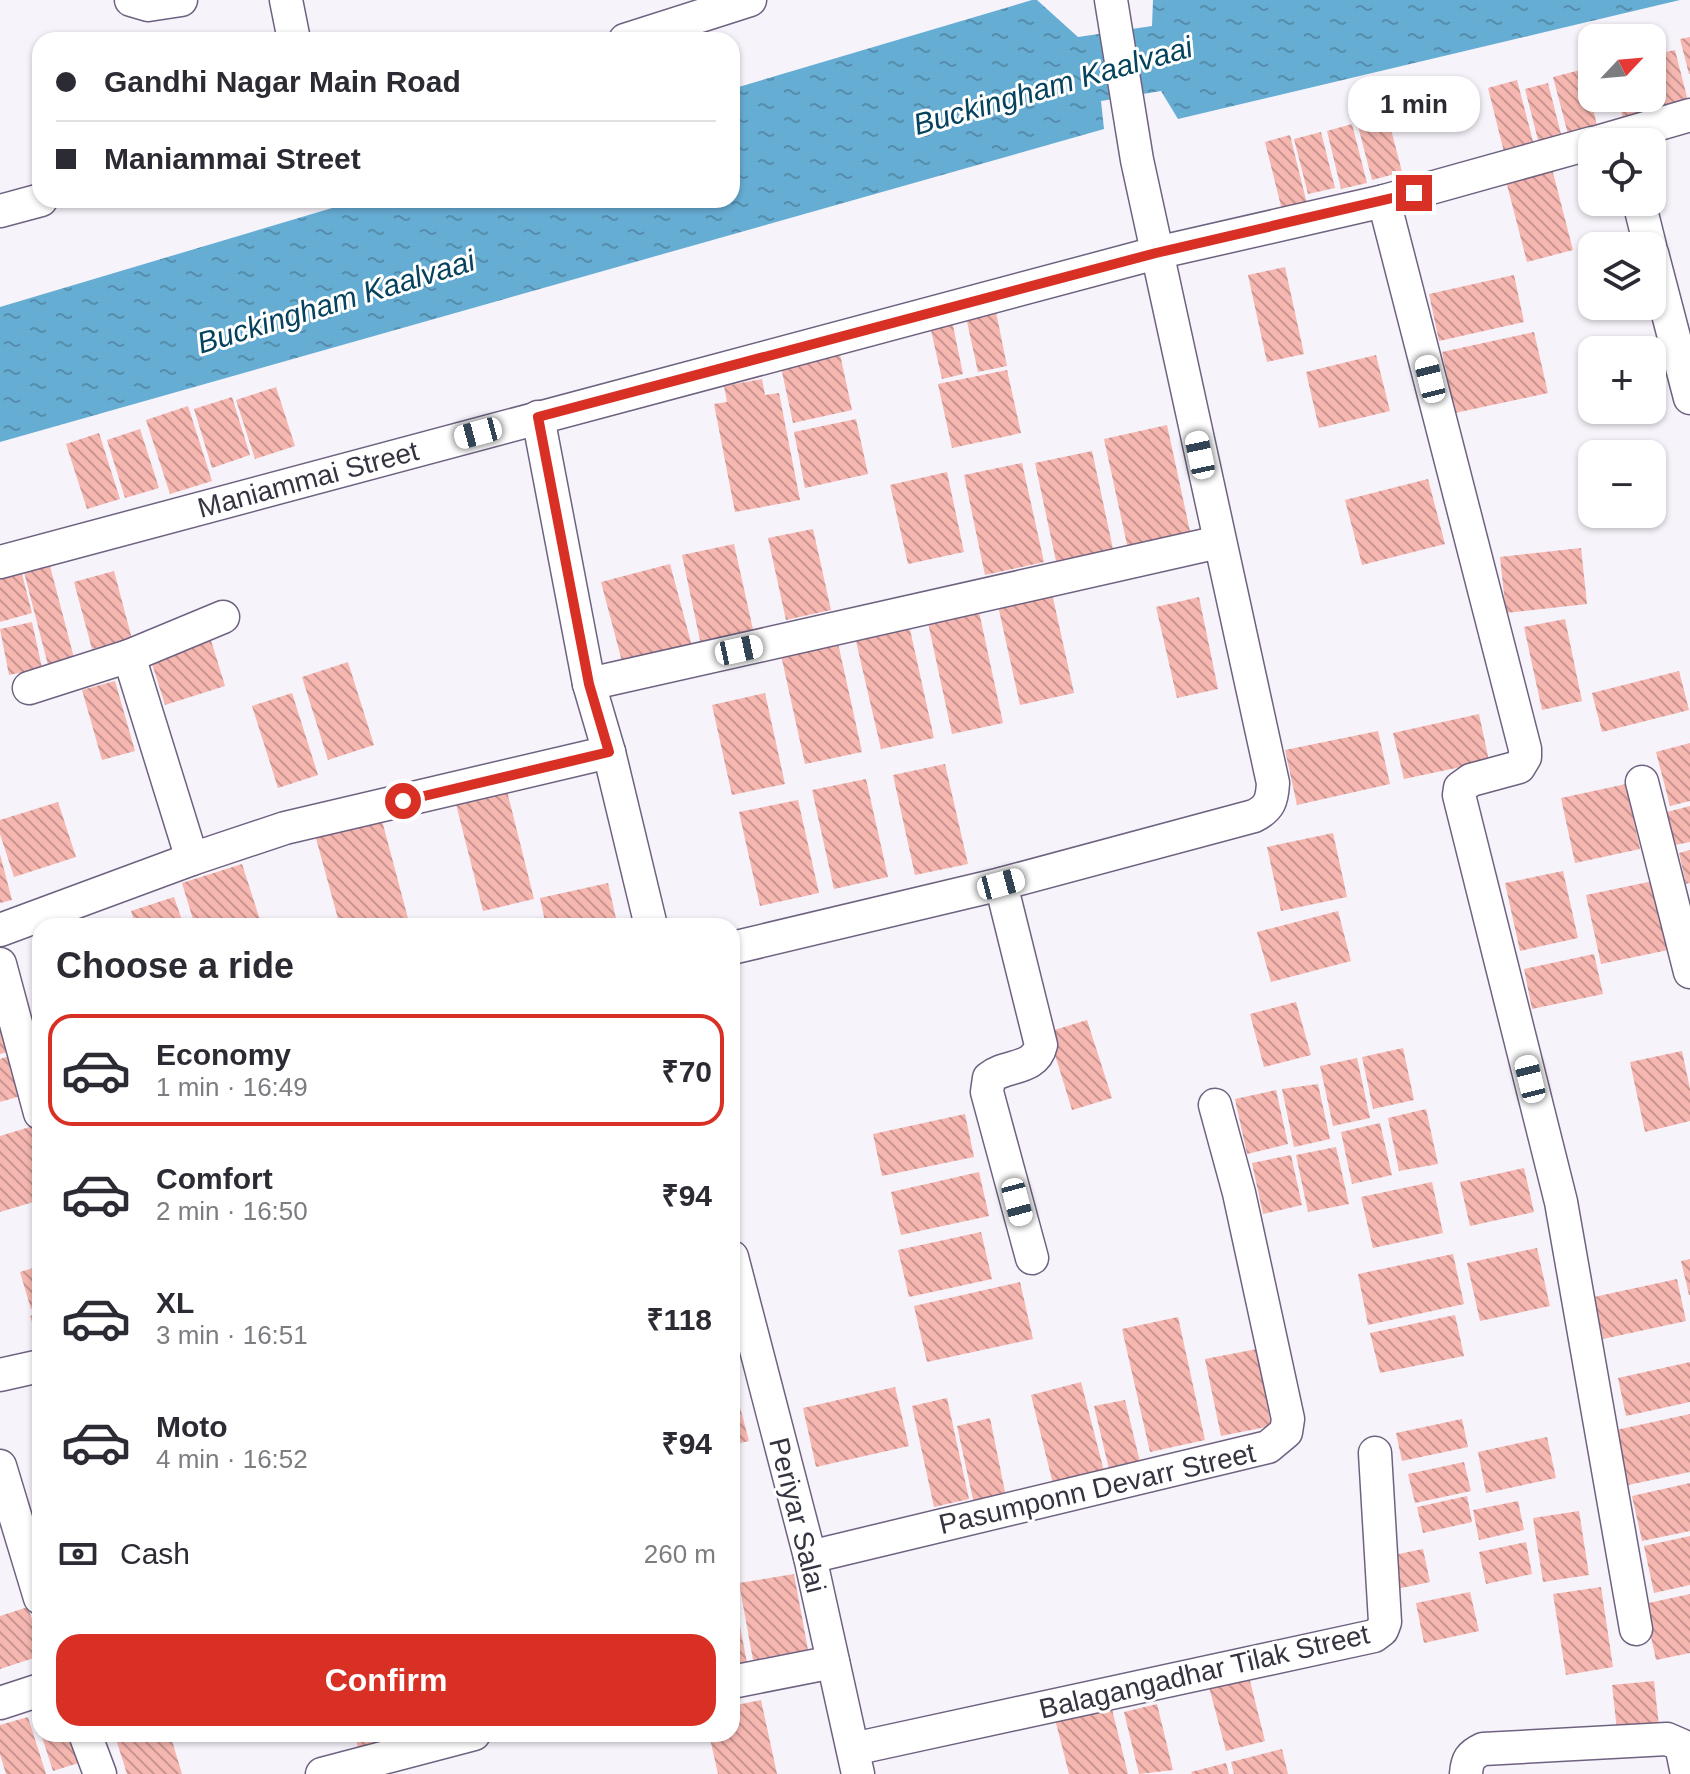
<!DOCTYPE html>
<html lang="en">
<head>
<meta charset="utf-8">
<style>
  body { margin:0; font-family:Arial,sans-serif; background:#f7f7f7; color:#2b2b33; height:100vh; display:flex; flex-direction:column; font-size:30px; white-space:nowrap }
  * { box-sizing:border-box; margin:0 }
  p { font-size:26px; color:#7c7c81 }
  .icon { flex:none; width:44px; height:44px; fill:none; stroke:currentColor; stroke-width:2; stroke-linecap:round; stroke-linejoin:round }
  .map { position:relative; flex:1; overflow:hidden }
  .details { position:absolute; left:32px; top:918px; width:708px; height:824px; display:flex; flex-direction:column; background:#fff; border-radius:24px; box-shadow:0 2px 6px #0004 }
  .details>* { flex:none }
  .banner { position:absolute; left:32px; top:32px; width:708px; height:176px; border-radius:24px; box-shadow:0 2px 6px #0004; display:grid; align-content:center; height:176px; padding:0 24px; background:#fff }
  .needle { width:52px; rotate:64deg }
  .fabs { position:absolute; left:1578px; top:24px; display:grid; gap:16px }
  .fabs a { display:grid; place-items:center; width:88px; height:88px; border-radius:16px; background:#fff; box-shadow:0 2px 6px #0004; font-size:40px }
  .end { position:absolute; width:36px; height:36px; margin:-18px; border:10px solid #d93025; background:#fff; box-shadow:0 0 0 4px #fff }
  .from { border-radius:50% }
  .bubble { position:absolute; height:56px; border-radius:24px; background:#fff; box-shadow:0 2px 6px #0004; font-size:26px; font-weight:700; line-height:56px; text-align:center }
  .car { position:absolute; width:24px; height:48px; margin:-24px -12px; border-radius:10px; box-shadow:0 0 6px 2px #0007; background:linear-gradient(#fff 24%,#345 0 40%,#fff 0 76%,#345 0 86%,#fff 0) }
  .banner b { display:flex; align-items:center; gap:28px; height:76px; font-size:30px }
  .banner b+b { border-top:2px solid #e1e1e2 }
  .banner i { width:20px; height:20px; background:#2b2b33 }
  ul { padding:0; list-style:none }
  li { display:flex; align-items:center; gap:24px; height:112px; margin:0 16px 12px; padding:0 8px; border:4px solid transparent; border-radius:24px }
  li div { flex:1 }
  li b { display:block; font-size:30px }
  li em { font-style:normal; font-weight:700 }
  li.active { border-color:#d93025 }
  li>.icon { width:72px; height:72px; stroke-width:1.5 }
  h2 { padding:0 24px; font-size:36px; line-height:96px }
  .pay { display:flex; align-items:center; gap:20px; height:88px; padding:0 24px; font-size:30px }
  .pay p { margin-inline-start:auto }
  .cta { display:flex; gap:16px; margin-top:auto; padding:16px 24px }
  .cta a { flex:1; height:92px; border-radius:24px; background:#d93025; color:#fff; font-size:32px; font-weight:700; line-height:92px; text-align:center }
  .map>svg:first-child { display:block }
  .water { fill:url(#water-ripples) }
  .building { fill:url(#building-back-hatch) }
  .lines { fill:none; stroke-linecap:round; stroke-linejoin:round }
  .street-casing { stroke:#6f6281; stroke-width:35 }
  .street { stroke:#fff; stroke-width:32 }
  .route { stroke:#d93025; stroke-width:10 }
  .labels { text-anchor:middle; stroke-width:6; stroke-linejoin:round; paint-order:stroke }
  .street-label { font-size:28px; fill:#383340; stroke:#fff }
  .water-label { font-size:30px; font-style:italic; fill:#04425d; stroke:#fff }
</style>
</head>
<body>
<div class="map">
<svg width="1690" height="1774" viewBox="0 0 1690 1774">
  <defs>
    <pattern id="water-ripples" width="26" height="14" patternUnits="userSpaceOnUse" patternTransform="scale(2)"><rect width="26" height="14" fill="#66add4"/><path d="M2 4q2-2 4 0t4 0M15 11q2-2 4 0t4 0" fill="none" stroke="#558dad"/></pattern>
    <pattern id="building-back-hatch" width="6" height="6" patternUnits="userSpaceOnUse" patternTransform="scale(2)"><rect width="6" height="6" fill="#f6b7b0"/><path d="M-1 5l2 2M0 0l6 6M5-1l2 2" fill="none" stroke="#c89591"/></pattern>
  </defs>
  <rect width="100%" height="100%" fill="#f6f3fa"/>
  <path class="water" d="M 1032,0 L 1037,0 L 1078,37 L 1152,26 L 1153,0 L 1680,0 L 1178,119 L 1161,91 L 1101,101 L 1104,129 L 0,442 L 0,307 L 359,200 L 732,200 L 732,89 Z"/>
  <g class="building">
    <path d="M 1690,37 L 1690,74 L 1689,74 L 1680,39 Z"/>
    <path d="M 1675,50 L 1688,101 L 1661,109 L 1652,74 L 1652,55 Z"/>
    <path d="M 1592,67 L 1592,98 L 1612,98 L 1614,107 L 1594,112 L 1598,131 L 1569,138 L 1553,77 Z"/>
    <path d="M 1517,80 L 1534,145 L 1504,152 L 1488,88 Z"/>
    <path d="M 1548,83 L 1562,138 L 1539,144 L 1525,89 Z"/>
    <path d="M 1618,98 L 1648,98 L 1652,112 L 1623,119 Z"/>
    <path d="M 1388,118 L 1402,172 L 1372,180 L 1358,126 Z"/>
    <path d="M 1352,124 L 1367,183 L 1341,189 L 1327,131 Z"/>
    <path d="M 1321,132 L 1335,188 L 1308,194 L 1294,139 Z"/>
    <path d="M 1290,135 L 1307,204 L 1282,210 L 1265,142 Z"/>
    <path d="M 1551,165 L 1573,250 L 1527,262 L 1505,177 Z"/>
    <path d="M 1285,267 L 1304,354 L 1267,362 L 1248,275 Z"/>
    <path d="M 1514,275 L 1524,322 L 1439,341 L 1429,294 Z"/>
    <path d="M 994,302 L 1007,366 L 978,372 L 964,308 Z"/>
    <path d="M 952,321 L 963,374 L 942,379 L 930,326 Z"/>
    <path d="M 1534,332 L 1548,393 L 1455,413 L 1442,352 Z"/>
    <path d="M 840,354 L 852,410 L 793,423 L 781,367 Z"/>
    <path d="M 1376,355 L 1390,411 L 1319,428 L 1306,372 Z"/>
    <path d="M 1007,370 L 1021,433 L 952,448 L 938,384 Z"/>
    <path d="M 762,379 L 765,395 L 779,393 L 800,500 L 735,512 L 714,404 L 727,402 L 724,386 Z"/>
    <path d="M 276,387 L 295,446 L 255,459 L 236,400 Z"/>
    <path d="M 232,397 L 250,455 L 212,468 L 194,409 Z"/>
    <path d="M 188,406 L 212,481 L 170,494 L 146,420 Z"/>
    <path d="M 856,419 L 868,474 L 805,488 L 794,432 Z"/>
    <path d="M 1167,425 L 1191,536 L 1128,549 L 1104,439 Z"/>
    <path d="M 140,429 L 159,488 L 125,498 L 107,440 Z"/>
    <path d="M 99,433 L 120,499 L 87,509 L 66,444 Z"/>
    <path d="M 1092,451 L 1113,549 L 1056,561 L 1035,463 Z"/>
    <path d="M 1022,463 L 1044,562 L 985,575 L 964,475 Z"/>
    <path d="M 947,472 L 964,552 L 908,564 L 890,485 Z"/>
    <path d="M 1428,479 L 1445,544 L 1362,565 L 1345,500 Z"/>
    <path d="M 813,529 L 831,610 L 786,620 L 768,538 Z"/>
    <path d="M 734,544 L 754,634 L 701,645 L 682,555 Z"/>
    <path d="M 1581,548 L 1587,604 L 1506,613 L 1500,557 Z"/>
    <path d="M 670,564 L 693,650 L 624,669 L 601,582 Z"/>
    <path d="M 50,566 L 74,658 L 48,665 L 24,572 Z"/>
    <path d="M 114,571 L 132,639 L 92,649 L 74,582 Z"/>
    <path d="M 22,574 L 32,613 L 0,622 L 0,579 Z"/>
    <path d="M 1051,589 L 1074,693 L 1020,705 L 997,601 Z"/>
    <path d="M 1199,597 L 1218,689 L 1177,698 L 1156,607 Z"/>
    <path d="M 978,607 L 1003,723 L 952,734 L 927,618 Z"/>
    <path d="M 1565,619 L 1582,701 L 1542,710 L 1524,627 Z"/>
    <path d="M 32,622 L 42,668 L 9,675 L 0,629 Z"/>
    <path d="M 909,625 L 934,738 L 881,749 L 855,637 Z"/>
    <path d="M 210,637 L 225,686 L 165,705 L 150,657 Z"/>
    <path d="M 838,643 L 862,752 L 805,764 L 781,655 Z"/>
    <path d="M 348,662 L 374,745 L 328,760 L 302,677 Z"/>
    <path d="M 1679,671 L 1689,710 L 1602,732 L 1592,693 Z"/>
    <path d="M 115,681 L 135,751 L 102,760 L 82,690 Z"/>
    <path d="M 292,693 L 318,775 L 278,788 L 252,706 Z"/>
    <path d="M 765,693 L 785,784 L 732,795 L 712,705 Z"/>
    <path d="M 1479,714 L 1489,761 L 1404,779 L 1393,733 Z"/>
    <path d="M 1378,731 L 1390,784 L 1297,805 L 1285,750 Z"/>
    <path d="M 1690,743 L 1690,801 L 1670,806 L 1656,752 Z"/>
    <path d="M 945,764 L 968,864 L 915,875 L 893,775 Z"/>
    <path d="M 866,779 L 888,877 L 834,889 L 812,790 Z"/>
    <path d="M 1626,784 L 1640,849 L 1575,863 L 1561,798 Z"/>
    <path d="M 507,791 L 534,899 L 483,911 L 456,804 Z"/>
    <path d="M 798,800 L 819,893 L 760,906 L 739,812 Z"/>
    <path d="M 58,802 L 76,857 L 14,877 L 0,834 L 0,820 Z"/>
    <path d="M 1690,806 L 1690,842 L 1675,845 L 1667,812 Z"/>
    <path d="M 380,813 L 410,926 L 340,926 L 314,831 Z"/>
    <path d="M 1333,833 L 1347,897 L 1281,911 L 1267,847 Z"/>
    <path d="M 1690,850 L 1690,883 L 1686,884 L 1679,853 Z"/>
    <path d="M 0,854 L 12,900 L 0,903 Z"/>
    <path d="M 242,864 L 262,926 L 195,926 L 182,883 Z"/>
    <path d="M 1563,871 L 1578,938 L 1520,951 L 1505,883 Z"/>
    <path d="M 1653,881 L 1668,950 L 1601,964 L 1586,895 Z"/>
    <path d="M 608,883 L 617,923 L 604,926 L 546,926 L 540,898 Z"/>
    <path d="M 174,897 L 184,926 L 136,926 L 131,911 Z"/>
    <path d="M 1338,911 L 1351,961 L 1271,982 L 1257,932 Z"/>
    <path d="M 1594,954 L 1603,994 L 1532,1009 L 1524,969 Z"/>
    <path d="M 1296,1002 L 1311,1055 L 1264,1067 L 1250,1014 Z"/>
    <path d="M 0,1011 L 15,1050 L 0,1054 Z"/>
    <path d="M 1087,1020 L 1112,1098 L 1072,1110 L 1048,1032 Z"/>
    <path d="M 1403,1048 L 1414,1100 L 1373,1109 L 1362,1057 Z"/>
    <path d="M 1682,1051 L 1690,1089 L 1690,1121 L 1645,1132 L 1630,1062 Z"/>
    <path d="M 16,1054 L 28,1094 L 0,1102 L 0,1059 Z"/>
    <path d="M 1357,1058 L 1370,1118 L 1333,1126 L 1320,1066 Z"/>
    <path d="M 1318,1084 L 1330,1139 L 1294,1147 L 1282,1089 Z"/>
    <path d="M 1276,1090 L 1288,1144 L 1247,1154 L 1235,1099 Z"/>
    <path d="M 1426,1109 L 1438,1164 L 1399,1171 L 1388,1118 Z"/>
    <path d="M 965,1114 L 974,1157 L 882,1176 L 873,1134 Z"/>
    <path d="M 1380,1123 L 1392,1175 L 1352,1184 L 1341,1132 Z"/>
    <path d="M 33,1126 L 40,1148 L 40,1200 L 0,1212 L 0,1136 Z"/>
    <path d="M 1336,1147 L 1349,1204 L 1308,1212 L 1296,1155 Z"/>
    <path d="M 1291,1155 L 1302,1205 L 1263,1214 L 1252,1163 Z"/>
    <path d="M 1524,1168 L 1534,1212 L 1470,1226 L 1460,1182 Z"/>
    <path d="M 979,1172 L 989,1216 L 901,1235 L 891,1192 Z"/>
    <path d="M 1432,1182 L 1443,1233 L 1373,1248 L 1361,1197 Z"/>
    <path d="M 981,1232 L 992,1279 L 909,1297 L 898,1250 Z"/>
    <path d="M 1537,1248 L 1550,1306 L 1480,1321 L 1467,1263 Z"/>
    <path d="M 1453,1254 L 1464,1304 L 1368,1325 L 1358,1274 Z"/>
    <path d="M 1690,1259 L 1690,1295 L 1689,1295 L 1681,1261 Z"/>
    <path d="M 40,1266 L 40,1307 L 31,1309 L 20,1272 Z"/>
    <path d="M 1677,1279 L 1686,1321 L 1603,1339 L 1594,1297 Z"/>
    <path d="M 1020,1282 L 1033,1339 L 927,1362 L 914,1306 Z"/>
    <path d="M 40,1313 L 40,1344 L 39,1345 L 30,1316 Z"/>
    <path d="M 1455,1315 L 1464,1356 L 1380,1373 L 1370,1333 Z"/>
    <path d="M 1178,1317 L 1205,1440 L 1150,1452 L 1122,1329 Z"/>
    <path d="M 1257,1349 L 1271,1426 L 1221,1436 L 1205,1359 Z"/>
    <path d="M 1690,1362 L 1690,1402 L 1626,1416 L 1618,1378 Z"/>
    <path d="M 732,1377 L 749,1441 L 732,1445 Z"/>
    <path d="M 1081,1382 L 1105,1475 L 1054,1488 L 1031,1395 Z"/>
    <path d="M 895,1387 L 909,1446 L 816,1467 L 803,1408 Z"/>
    <path d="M 947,1398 L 969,1499 L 934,1507 L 912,1406 Z"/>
    <path d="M 1125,1400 L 1140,1462 L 1109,1469 L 1094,1406 Z"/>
    <path d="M 1690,1414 L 1690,1472 L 1628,1485 L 1616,1430 Z"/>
    <path d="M 990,1418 L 1006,1497 L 974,1504 L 957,1426 Z"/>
    <path d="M 1462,1419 L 1468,1447 L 1402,1461 L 1396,1433 Z"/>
    <path d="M 1547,1437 L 1556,1478 L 1486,1493 L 1478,1452 Z"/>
    <path d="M 1464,1462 L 1471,1491 L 1415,1503 L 1408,1474 Z"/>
    <path d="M 1690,1483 L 1690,1531 L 1642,1541 L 1632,1496 Z"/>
    <path d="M 1467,1496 L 1472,1522 L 1423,1533 L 1417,1507 Z"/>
    <path d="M 1518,1501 L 1524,1530 L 1479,1540 L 1473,1510 Z"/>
    <path d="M 1579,1511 L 1589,1575 L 1543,1582 L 1533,1518 Z"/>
    <path d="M 1690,1536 L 1690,1585 L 1654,1593 L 1644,1546 Z"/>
    <path d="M 1526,1542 L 1532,1574 L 1486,1584 L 1479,1552 Z"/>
    <path d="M 1423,1549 L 1430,1582 L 1392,1590 L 1384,1557 Z"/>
    <path d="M 794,1574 L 808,1650 L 753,1660 L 739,1583 Z"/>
    <path d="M 732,1585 L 747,1663 L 732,1666 Z"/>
    <path d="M 1601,1587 L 1613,1667 L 1566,1675 L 1553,1594 Z"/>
    <path d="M 1470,1592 L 1479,1631 L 1424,1643 L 1416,1603 Z"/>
    <path d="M 1690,1594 L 1690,1653 L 1656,1660 L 1644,1604 Z"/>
    <path d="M 28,1607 L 40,1645 L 40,1656 L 0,1669 L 0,1616 Z"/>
    <path d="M 1249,1677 L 1265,1741 L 1226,1751 L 1209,1687 Z"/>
    <path d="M 1654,1681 L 1659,1726 L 1617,1730 L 1612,1685 Z"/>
    <path d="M 761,1700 L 777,1774 L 718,1774 L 709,1734 L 732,1734 L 732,1706 Z"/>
    <path d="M 1157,1704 L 1173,1770 L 1139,1774 L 1124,1712 Z"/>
    <path d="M 1111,1705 L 1128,1774 L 1069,1774 L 1055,1719 Z"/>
    <path d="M 40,1707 L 40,1727 L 39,1727 L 34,1709 Z"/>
    <path d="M 28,1717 L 46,1774 L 6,1774 L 0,1754 L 0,1725 Z"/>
    <path d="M 41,1734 L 77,1734 L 85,1761 L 53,1771 Z"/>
    <path d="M 130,1734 L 170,1734 L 182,1774 L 127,1774 L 116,1739 Z"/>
    <path d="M 355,1734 L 402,1734 L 403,1737 L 358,1748 Z"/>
    <path d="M 1282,1749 L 1288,1774 L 1234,1774 L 1231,1762 Z"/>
    <path d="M 1226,1763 L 1229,1774 L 1192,1774 L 1191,1772 Z"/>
  </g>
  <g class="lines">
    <g class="street-casing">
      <g id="street">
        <path d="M 131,0 L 148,5 L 181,0"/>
        <path d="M 286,0 L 294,40"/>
        <path d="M 625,40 L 750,0"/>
        <path d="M 1597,142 L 1690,115"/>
        <path d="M 1384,201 L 1525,749 L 1525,757 L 1519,767 L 1471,780 L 1460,788 L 1459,795 L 1561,1202 L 1636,1629"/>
        <path d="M 1639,202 L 1650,246"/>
        <path d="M 0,211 L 41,200"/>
        <path d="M 1652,253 L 1690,398"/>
        <path d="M 538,417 L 589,684 L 609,752 L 651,926"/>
        <path d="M 0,562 L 1156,253 L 1384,201 L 1592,143"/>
        <path d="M 589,684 L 1219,542"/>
        <path d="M 29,688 L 129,656"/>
        <path d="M 1642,782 L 1690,972"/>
        <path d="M 192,859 L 129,656 L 223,617"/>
        <path d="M 1001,884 L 1041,1045 C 1035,1071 1006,1064 989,1078 L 987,1092 L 1032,1258"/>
        <path d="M 0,930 L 192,859 L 285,828 L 609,752"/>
        <path d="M 732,948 L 1001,884 L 1254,816 C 1270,808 1272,800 1273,783 L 1137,160 L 1111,0"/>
        <path d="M 0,964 L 40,1113"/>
        <path d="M 732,1257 L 810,1557 L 858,1774"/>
        <path d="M 0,1375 L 40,1366"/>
        <path d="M 0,1466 L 40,1598"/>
        <path d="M 810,1557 L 1268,1447 L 1286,1432 L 1288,1419 L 1239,1193 L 1215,1105"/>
        <path d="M 732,1682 L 833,1662"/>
        <path d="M 0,1703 L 40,1690"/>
        <path d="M 85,1734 L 100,1774"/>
        <path d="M 853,1749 L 1374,1636 L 1382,1630 L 1385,1622 L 1375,1453"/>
        <path d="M 322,1774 L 474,1734"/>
        <path d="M 1466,1774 C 1467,1760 1470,1755 1483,1749 L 1667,1739 L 1681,1745 L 1687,1774"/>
      </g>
    </g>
    <use href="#street" class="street"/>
  </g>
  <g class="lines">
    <path class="route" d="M 403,801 L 609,752 L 589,684 L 538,417 L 1156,253 L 1414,193"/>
  </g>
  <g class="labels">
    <g class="street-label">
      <text transform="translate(308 479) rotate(-15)" y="10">Maniammai Street</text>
      <text transform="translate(1097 1488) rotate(-13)" y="10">Pasumponn Devarr Street</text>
      <text transform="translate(798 1515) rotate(76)" y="10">Periyar Salai</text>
      <text transform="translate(1204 1671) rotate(-13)" y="10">Balagangadhar Tilak Street</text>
    </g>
    <g class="water-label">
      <text transform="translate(1053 86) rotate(-16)" y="10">Buckingham Kaalvaai</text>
      <text transform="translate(336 302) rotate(-17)" y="10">Buckingham Kaalvaai</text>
    </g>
  </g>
</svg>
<div class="fabs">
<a><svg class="needle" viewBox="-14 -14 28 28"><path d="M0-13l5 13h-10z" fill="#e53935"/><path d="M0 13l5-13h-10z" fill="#7c7c81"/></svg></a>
<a><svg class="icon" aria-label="locate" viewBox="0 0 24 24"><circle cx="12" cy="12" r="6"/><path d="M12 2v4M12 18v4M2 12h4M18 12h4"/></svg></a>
<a><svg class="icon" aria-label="layers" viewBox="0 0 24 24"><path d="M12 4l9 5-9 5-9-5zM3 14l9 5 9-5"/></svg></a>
<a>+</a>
<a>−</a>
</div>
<i class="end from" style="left:403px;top:801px"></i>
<i class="end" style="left:1414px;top:193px"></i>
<div class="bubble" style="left:1348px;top:76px;width:132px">1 min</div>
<i class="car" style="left:1430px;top:379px;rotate:346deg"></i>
<i class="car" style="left:478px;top:433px;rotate:255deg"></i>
<i class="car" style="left:1200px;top:455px;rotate:348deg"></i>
<i class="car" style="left:739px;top:650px;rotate:78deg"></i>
<i class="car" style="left:1001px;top:884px;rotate:75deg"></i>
<i class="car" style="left:1530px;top:1079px;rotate:346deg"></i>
<i class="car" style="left:1017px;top:1202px;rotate:165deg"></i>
<div class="banner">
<b><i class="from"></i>Gandhi Nagar Main Road</b>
<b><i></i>Maniammai Street</b>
</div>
<section class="details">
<h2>Choose a ride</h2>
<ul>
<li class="active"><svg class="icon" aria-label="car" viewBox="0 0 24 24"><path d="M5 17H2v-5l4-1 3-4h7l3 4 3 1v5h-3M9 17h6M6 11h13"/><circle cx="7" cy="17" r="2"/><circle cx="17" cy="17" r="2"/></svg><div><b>Economy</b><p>1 min · 16:49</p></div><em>₹70</em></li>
<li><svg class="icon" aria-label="car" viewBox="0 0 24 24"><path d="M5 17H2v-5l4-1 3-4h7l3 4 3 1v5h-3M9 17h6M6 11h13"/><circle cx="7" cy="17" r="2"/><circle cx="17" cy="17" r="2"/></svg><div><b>Comfort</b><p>2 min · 16:50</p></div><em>₹94</em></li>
<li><svg class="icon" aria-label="car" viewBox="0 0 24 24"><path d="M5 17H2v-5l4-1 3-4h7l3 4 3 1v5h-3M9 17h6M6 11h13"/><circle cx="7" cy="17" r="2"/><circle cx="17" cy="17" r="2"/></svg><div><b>XL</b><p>3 min · 16:51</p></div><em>₹118</em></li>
<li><svg class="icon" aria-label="car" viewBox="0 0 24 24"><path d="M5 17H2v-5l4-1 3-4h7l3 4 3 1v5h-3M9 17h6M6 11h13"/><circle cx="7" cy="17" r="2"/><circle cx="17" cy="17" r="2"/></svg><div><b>Moto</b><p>4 min · 16:52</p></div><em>₹94</em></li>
</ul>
<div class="pay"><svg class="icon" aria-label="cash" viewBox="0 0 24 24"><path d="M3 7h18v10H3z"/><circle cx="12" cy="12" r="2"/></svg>Cash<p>260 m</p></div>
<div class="cta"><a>Confirm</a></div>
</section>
</div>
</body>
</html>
